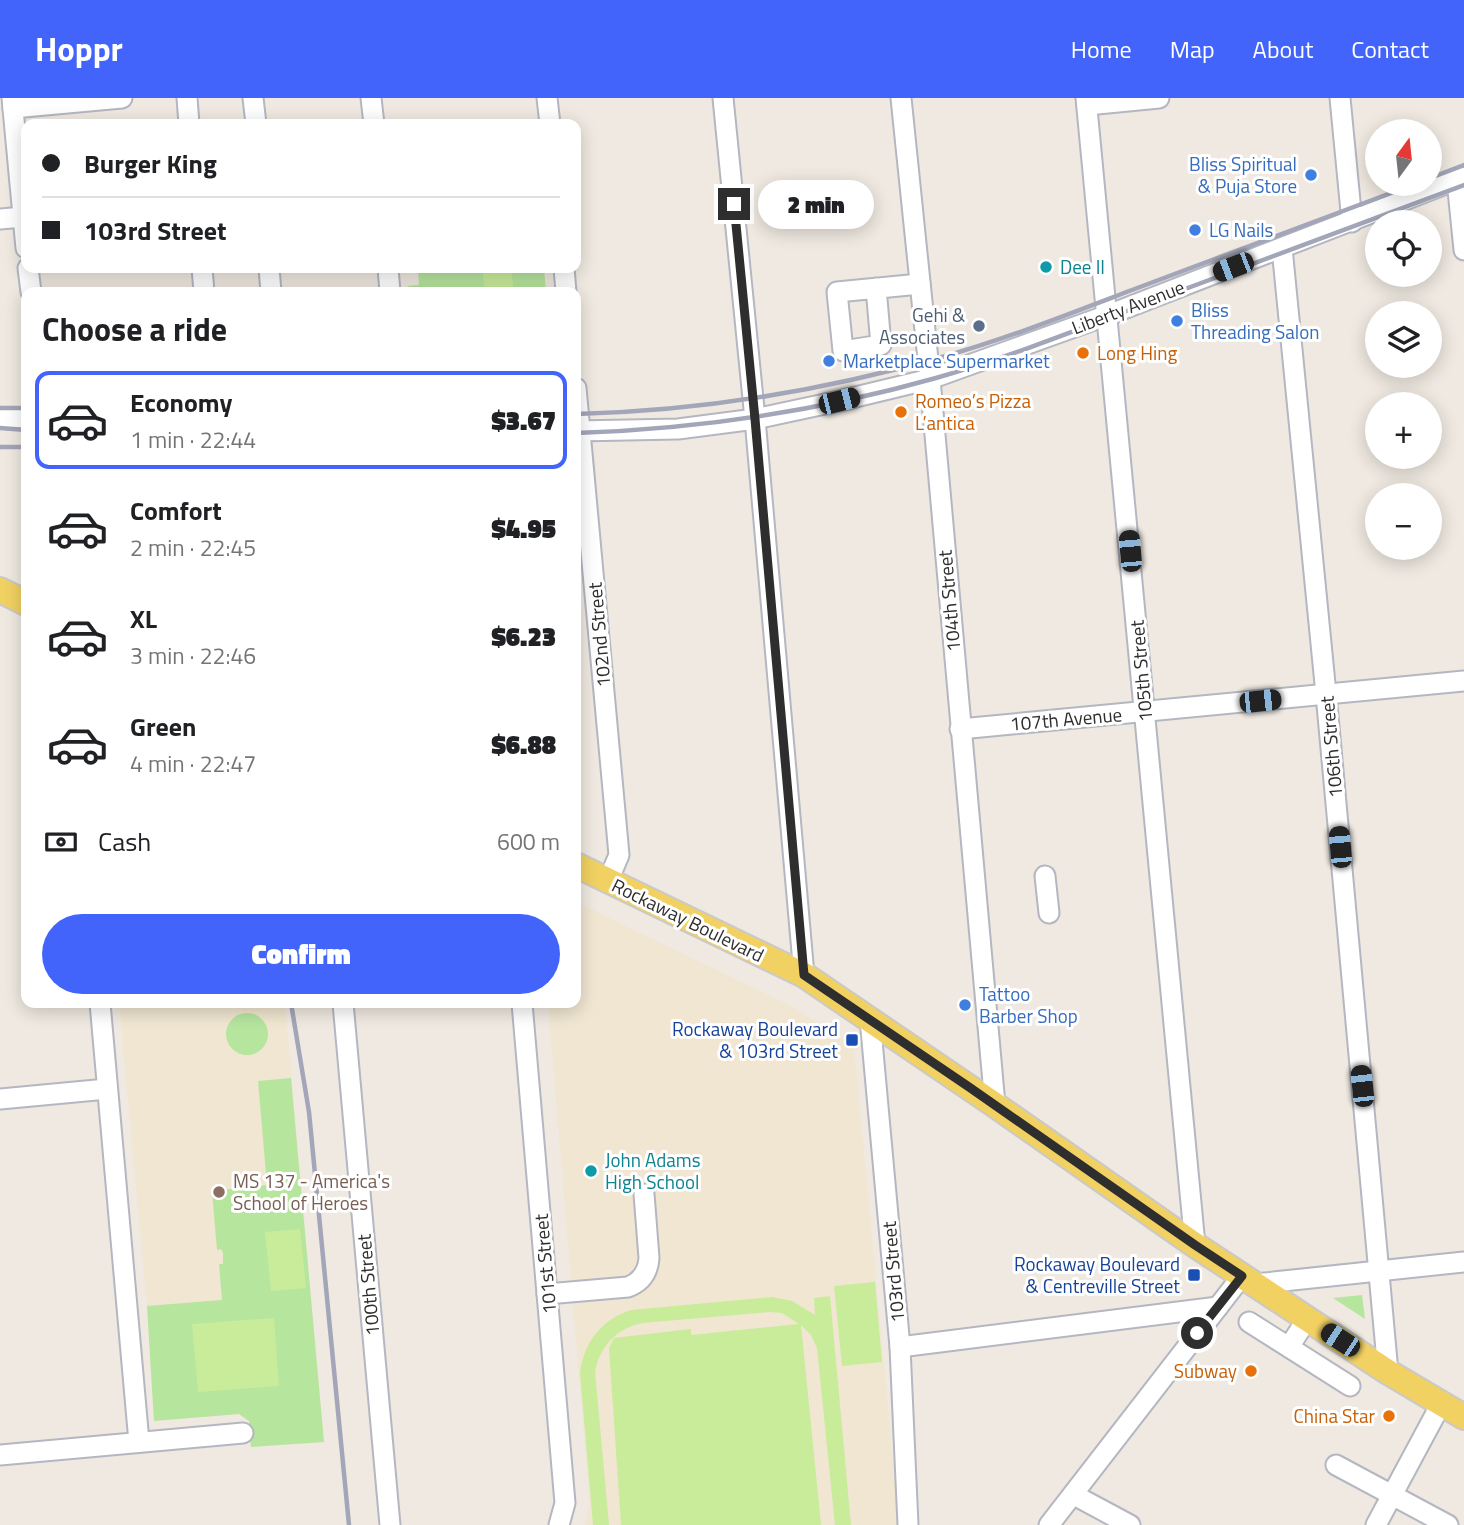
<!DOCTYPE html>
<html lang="en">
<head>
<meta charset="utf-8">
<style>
  body { margin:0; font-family:"Titillium Web",sans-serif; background:#f6f6f6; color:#202124; height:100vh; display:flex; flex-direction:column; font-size:26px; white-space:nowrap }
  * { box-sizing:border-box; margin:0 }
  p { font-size:23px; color:#757577 }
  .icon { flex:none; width:38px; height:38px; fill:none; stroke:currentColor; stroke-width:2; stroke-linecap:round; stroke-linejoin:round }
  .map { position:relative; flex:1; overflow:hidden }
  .side { position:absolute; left:21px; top:189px; width:560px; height:721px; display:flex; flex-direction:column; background:#fff; border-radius:14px; box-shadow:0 4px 18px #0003 }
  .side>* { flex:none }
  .hud { position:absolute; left:21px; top:21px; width:560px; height:154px; border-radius:14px; box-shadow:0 4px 18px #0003; display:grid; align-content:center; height:154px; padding:0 21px; background:#fff }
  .needle { width:46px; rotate:15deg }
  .controls { position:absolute; left:1365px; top:21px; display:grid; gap:14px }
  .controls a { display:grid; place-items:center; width:77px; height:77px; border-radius:50%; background:#fff; box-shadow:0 4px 18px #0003; font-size:35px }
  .end { position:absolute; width:32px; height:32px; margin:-16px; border:9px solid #2e2e2e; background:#fff; box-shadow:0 0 0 4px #fff }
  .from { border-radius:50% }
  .bubble { position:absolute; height:49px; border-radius:24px; background:#fff; box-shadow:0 4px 18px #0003; font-size:23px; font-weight:800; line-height:49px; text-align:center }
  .car { position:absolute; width:21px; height:42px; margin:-21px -10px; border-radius:9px; box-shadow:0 0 5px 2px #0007; background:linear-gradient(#222 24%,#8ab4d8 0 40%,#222 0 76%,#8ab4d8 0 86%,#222 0) }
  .hud b { display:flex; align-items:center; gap:24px; height:66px; font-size:26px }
  .hud b+b { border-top:2px solid #e0e0e0 }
  .hud i { width:18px; height:18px; background:#202124 }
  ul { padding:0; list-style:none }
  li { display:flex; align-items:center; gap:21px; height:98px; margin:0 14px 10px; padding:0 7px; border:4px solid transparent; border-radius:14px }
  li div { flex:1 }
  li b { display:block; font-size:26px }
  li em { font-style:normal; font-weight:800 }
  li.current { border-color:#4264fb }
  li>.icon { width:63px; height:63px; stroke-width:1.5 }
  h2 { padding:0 21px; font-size:32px; line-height:84px }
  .pay { display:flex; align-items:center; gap:18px; height:77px; padding:0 21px; font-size:26px }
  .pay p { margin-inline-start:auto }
  .button { display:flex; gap:14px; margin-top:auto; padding:14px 21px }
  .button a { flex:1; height:80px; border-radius:42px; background:#4264fb; color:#fff; font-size:28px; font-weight:800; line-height:80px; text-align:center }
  header { display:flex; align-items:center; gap:42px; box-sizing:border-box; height:98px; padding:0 35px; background:#4264fb; color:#fff }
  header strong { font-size:33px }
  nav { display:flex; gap:38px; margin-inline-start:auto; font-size:24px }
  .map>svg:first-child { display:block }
  .education { fill:#f0e6d1 }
  .green { fill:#b6e59e }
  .pitch { fill:#c9ec9a }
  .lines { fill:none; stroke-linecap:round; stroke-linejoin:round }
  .minor-casing { stroke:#b4b7c1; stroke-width:23 }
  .major-casing { stroke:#c9c9c9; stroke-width:28 }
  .minor { stroke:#fff; stroke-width:19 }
  .major { stroke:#f2d163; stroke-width:24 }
  .rail { stroke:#a3a6b8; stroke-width:4.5 }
  .route { stroke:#2e2e2e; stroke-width:9 }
  .shop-dot { fill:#3f7fe0; stroke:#fff; stroke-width:2.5 }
  .culture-dot { fill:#0f9aa8; stroke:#fff; stroke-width:2.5 }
  .service-dot { fill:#5c6f8a; stroke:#fff; stroke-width:2.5 }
  .food-dot { fill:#e8710a; stroke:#fff; stroke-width:2.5 }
  .transit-dot { fill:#1a4fb4; stroke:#fff; stroke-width:2.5 }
  .education-dot { fill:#8d6e63; stroke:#fff; stroke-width:2.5 }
  .labels { text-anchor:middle; stroke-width:6; stroke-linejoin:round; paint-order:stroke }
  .shop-label { font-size:19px; fill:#366cbe; stroke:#fff; text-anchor:start }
  .culture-label { font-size:19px; fill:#0d838f; stroke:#fff; text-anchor:start }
  .street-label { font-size:19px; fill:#2e2e2e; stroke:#fff }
  .service-label { font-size:19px; fill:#4e5e75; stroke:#fff; text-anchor:end }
  .food-label { font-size:19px; fill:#c56008; stroke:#fff; text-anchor:start }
  .transit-label { font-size:19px; fill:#164399; stroke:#fff; text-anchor:end }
  .education-label { font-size:19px; fill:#785e54; stroke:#fff; text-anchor:start }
</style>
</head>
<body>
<header>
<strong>Hoppr</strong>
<nav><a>Home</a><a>Map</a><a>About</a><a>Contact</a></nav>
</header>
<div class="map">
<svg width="1464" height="1427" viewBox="0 0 1464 1427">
  <rect width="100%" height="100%" fill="#efe9e1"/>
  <g class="education">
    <path d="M 576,804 L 787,906 L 818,925 L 854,950 L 899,1427 L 585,1427 L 590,1408 L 548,905 L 576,905 Z"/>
    <path d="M 119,905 L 285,905 L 324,1344 L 251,1349 L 249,1323 L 239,1316 L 154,1323 L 147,1208 Z"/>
  </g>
  <g class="green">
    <path d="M 418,170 L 544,170 L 546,194 L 409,194 L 408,188 L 419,187 Z"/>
    <circle cx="247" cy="936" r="21"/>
    <path d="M 291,980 L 324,1344 L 251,1349 L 249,1323 L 239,1316 L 154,1323 L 147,1208 L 222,1202 L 219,1166 L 223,1166 L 223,1155 L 221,1151 L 217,1152 L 212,1093 L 267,1087 L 258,983 Z"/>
    <path d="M 1362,1197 L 1365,1221 L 1333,1200 Z"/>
  </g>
  <g class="pitch">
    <path d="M 482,170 L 511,170 L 514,194 L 485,194 Z"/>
    <path d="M 300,1131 L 306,1190 L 271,1193 L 265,1134 Z"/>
    <path d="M 875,1184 L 882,1264 L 842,1268 L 834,1188 Z"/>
    <path d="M 830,1198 L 851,1427 L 835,1427 L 817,1250 L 811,1237 L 801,1227 L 821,1427 L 621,1427 L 609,1250 L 614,1240 L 691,1231 L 691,1237 L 799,1226 L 782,1215 L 770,1214 L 642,1225 C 616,1231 600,1248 595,1274 L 609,1427 L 593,1427 L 580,1275 C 584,1244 601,1222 631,1212 L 772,1199 L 792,1203 L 815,1217 L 814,1200 Z"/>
    <path d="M 274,1220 L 279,1288 L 198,1294 L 192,1226 Z"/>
  </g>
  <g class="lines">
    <g class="minor-casing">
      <g id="minor">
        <path d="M 12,0 L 26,150"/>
        <path d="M 187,0 L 189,26"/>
        <path d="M 253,0 L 256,26"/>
        <path d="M 371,0 L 374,26"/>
        <path d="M 547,0 L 550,26"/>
        <path d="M 723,0 L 755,321 L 804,877"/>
        <path d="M 901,0 L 930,281 L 995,1007"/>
        <path d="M 1086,0 L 1195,1147"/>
        <path d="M 1340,0 L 1352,124"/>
        <path d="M 1087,7 L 1159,0"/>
        <path d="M 13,10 L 122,0"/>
        <path d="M 1457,82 L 1464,152"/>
        <path d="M 0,121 L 23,119"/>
        <path d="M 1282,150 L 1326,596 L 1388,1274"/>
        <path d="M 28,170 L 31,194"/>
        <path d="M 202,170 L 204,194"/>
        <path d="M 269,170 L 271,194"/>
        <path d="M 388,170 L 390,194"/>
        <path d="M 564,170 L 566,194"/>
        <path d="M 876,190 L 881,247 L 843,253 L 837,194 L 920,186"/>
        <path d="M 576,290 L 619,757 L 608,783"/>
        <path d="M 0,320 L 26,320"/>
        <path d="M 576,333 L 678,331 L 755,321 L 839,303 L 930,281 L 1108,217 L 1464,79"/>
        <path d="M 960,631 L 1464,583"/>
        <path d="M 1045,778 L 1049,815"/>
        <path d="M 100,905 L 139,1344"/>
        <path d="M 343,905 L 390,1427"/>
        <path d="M 522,905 L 565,1405 L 559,1427"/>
        <path d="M 870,921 L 900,1249 L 908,1427"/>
        <path d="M 0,1001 L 107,991"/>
        <path d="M 1255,1186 L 1464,1164"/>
        <path d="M 547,1196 L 628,1189 C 641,1184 648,1174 649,1160 L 644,1096"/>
        <path d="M 1249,1224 L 1350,1288"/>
        <path d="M 900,1249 L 1218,1209"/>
        <path d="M 1289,1249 L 1307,1221"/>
        <path d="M 0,1357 L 243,1335"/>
        <path d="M 1336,1367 L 1448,1427"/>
        <path d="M 1074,1397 L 1130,1427"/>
        <path d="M 1049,1427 L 1242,1178"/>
        <path d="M 1376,1427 L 1441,1306"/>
      </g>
    </g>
    <g class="major-casing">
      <g id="major">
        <path d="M 0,492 L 26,505"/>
        <path d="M 576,767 L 804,877 L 995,1007 L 1195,1147 L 1388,1274 L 1464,1319"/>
      </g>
    </g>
    <use href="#minor" class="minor"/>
    <use href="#major" class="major"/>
    <g class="rail">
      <path d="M 1430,80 L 1464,67"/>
      <path d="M 0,310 L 26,310"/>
      <path d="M 576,316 C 700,313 822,293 942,259 C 1006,241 1069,216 1132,192 C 1226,157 1320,121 1415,86"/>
      <path d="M 0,330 L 26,332"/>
      <path d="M 576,335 C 698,331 819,313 936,280 C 1013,258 1087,228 1161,200 C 1262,162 1363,124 1464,87"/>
      <path d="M 0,349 L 26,349"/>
      <path d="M 291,905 L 309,1014 L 349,1427"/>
    </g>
  </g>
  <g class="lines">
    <path class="route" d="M 734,106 L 755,321 L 804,877 L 969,989 L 1195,1147 L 1242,1178 L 1197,1235"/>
  </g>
  <g class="shop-dot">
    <circle cx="1311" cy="77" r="7"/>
    <circle cx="1195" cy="132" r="7"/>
    <circle cx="1177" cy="223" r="7"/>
    <circle cx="829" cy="263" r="7"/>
    <circle cx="965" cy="907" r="7"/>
  </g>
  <g class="culture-dot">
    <circle cx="1046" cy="169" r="7"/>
    <circle cx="591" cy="1073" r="7"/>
  </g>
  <circle class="service-dot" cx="979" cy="228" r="7"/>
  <g class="food-dot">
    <circle cx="1083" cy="255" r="7"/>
    <circle cx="901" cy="314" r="7"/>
    <circle cx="1251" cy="1273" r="7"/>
    <circle cx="1389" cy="1318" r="7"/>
  </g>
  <g class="transit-dot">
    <rect x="845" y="935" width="14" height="14" rx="3.5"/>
    <rect x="1187" y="1170" width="14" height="14" rx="3.5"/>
  </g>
  <circle class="education-dot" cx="219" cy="1094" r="7"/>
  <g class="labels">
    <g class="shop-label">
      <text x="1297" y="73" text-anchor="end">Bliss Spiritual<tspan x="1297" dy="22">&amp; Puja Store</tspan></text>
      <text x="1209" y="139">LG Nails</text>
      <text x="1191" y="219">Bliss<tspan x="1191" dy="22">Threading Salon</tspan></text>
      <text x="843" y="270">Marketplace Supermarket</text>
      <text x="979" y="903">Tattoo<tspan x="979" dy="22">Barber Shop</tspan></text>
    </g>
    <g class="culture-label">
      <text x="1060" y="176">Dee II</text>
      <text x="605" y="1069">John Adams<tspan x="605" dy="22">High School</tspan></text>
    </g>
    <g class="street-label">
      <text transform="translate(1128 209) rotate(-21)" y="7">Liberty Avenue</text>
      <text transform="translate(949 503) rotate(-95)" y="7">104th Street</text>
      <text transform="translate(599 537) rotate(-95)" y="7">102nd Street</text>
      <text transform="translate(1141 573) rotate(-95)" y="7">105th Street</text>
      <text transform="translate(1066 621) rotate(-5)" y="7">107th Avenue</text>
      <text transform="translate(1331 649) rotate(-95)" y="7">106th Street</text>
      <text transform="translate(688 822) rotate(26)" y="7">Rockaway Boulevard</text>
      <text transform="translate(545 1166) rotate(-95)" y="7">101st Street</text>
      <text transform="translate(893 1174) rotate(-95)" y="7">103rd Street</text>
      <text transform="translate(368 1187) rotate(-95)" y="7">100th Street</text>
    </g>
    <g class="service-label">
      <text x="965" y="224">Gehi &amp;<tspan x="965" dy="22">Associates</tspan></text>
    </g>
    <g class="food-label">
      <text x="1097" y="262">Long Hing</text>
      <text x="915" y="310">Romeo’s Pizza<tspan x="915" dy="22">L’antica</tspan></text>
      <text x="1237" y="1280" text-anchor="end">Subway</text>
      <text x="1375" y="1325" text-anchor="end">China Star</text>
    </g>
    <g class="transit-label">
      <text x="838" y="938">Rockaway Boulevard<tspan x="838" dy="22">&amp; 103rd Street</tspan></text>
      <text x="1180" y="1173">Rockaway Boulevard<tspan x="1180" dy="22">&amp; Centreville Street</tspan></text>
    </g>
    <g class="education-label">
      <text x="233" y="1090">MS 137 - America's<tspan x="233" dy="22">School of Heroes</tspan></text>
    </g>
  </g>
</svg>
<div class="controls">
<a><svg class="needle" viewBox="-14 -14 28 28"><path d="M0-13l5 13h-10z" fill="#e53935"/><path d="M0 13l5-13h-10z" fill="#757577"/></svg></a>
<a><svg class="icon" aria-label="locate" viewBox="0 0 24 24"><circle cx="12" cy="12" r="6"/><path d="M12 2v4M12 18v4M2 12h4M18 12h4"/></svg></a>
<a><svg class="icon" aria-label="layers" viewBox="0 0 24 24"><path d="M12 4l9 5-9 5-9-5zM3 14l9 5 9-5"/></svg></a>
<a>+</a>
<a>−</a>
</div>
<i class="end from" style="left:1197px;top:1235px"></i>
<i class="end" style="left:734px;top:106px"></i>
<div class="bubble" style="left:758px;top:82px;width:116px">2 min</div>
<i class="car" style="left:1233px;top:169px;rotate:249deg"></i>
<i class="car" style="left:839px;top:303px;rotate:76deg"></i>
<i class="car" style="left:1130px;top:453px;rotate:355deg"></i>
<i class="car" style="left:1260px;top:603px;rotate:84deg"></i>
<i class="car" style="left:1340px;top:749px;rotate:355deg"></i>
<i class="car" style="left:1362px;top:988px;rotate:354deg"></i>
<i class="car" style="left:1340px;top:1242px;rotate:303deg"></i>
<div class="hud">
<b><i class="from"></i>Burger King</b>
<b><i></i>103rd Street</b>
</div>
<section class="side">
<h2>Choose a ride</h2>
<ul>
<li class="current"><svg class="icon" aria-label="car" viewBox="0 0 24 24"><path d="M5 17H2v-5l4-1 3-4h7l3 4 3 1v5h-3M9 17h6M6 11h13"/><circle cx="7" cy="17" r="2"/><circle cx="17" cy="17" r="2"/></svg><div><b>Economy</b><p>1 min · 22:44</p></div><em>$3.67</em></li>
<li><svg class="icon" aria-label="car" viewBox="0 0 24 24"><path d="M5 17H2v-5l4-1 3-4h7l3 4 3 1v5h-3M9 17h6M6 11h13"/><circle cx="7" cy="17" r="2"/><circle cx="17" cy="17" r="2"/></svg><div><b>Comfort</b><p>2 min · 22:45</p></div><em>$4.95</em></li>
<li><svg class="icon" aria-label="car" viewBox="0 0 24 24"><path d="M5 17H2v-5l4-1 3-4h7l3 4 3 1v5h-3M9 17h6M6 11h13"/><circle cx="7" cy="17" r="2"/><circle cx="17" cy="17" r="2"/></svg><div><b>XL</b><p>3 min · 22:46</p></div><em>$6.23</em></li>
<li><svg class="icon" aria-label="car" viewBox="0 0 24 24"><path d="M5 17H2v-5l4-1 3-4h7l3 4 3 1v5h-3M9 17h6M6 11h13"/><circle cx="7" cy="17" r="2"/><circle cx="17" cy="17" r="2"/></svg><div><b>Green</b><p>4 min · 22:47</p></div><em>$6.88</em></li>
</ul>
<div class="pay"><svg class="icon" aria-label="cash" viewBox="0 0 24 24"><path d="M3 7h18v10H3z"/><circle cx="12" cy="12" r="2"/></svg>Cash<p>600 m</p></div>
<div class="button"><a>Confirm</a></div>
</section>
</div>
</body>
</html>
